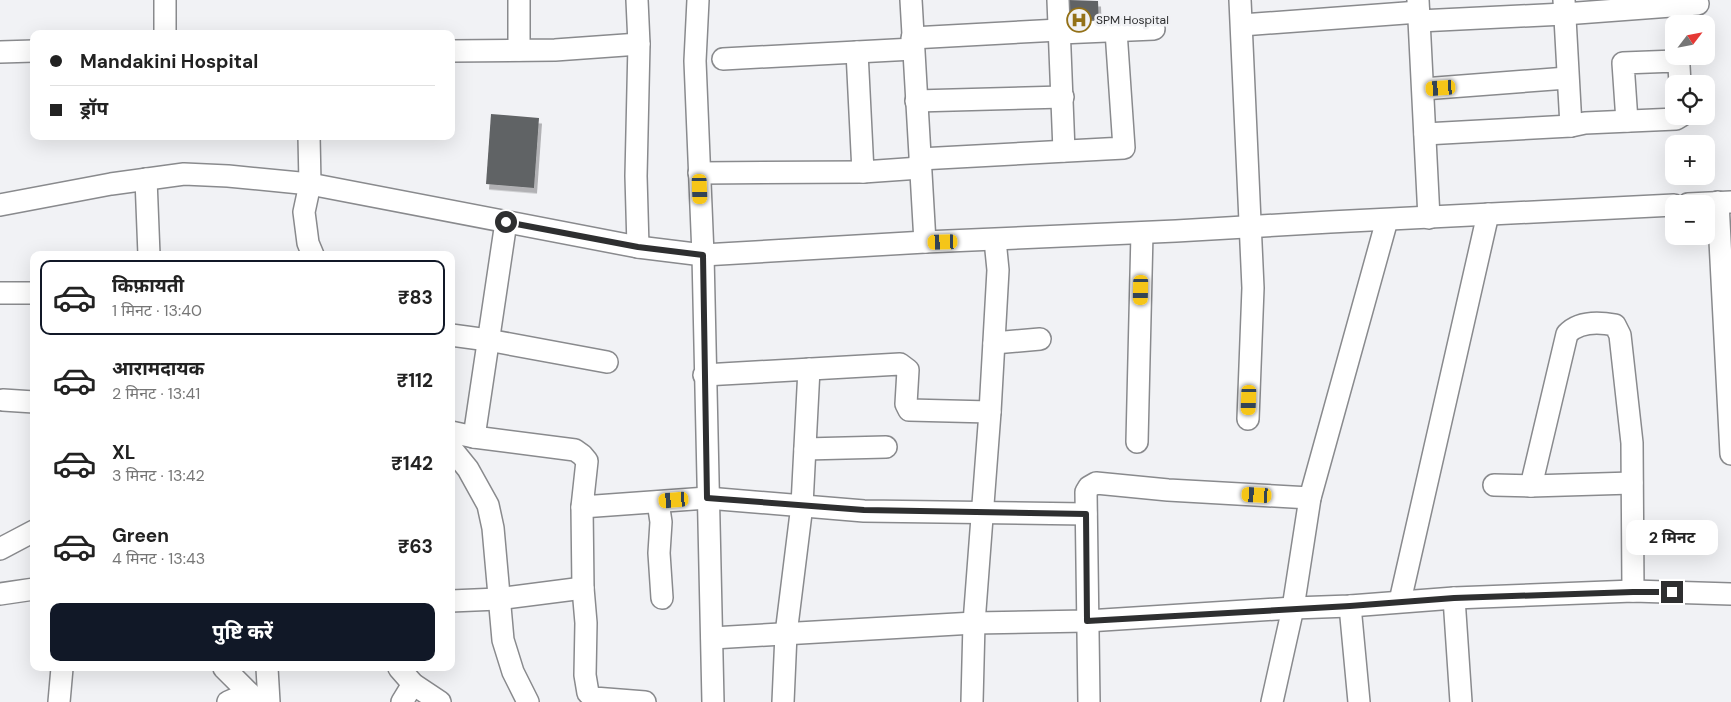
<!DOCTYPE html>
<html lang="hi">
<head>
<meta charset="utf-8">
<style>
  body { margin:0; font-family:"DM Sans","Noto Sans Devanagari",sans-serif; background:#f6f6f6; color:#222; height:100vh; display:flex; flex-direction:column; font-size:19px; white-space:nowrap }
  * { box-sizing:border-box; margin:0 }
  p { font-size:16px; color:#767676 }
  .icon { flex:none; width:28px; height:28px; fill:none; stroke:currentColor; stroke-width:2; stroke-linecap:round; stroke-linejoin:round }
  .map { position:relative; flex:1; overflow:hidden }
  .panel { position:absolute; left:30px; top:251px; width:425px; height:420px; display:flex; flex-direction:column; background:#fff; border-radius:10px; box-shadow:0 5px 20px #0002 }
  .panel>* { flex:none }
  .guide { position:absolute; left:30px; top:30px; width:425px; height:110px; border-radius:10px; box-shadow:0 5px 20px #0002; display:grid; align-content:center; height:110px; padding:0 20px; background:#fff }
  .needle { width:32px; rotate:58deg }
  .controls { position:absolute; left:1665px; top:15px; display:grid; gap:10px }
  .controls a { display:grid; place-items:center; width:50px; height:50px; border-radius:10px; background:#fff; box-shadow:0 5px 20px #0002; font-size:25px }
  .end { position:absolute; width:22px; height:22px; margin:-11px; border:6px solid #2e2f30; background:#fff; box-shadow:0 0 0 2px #fff }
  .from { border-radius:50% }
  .bubble { position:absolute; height:35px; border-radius:10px; background:#fff; box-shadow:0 5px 20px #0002; font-size:16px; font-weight:700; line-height:35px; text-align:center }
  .car { position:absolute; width:15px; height:30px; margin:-15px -8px; border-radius:6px; box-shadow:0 0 4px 1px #0007; background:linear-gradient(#f5c518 24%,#345 0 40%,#f5c518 0 76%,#345 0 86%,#f5c518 0) }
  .guide b { display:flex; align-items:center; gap:18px; height:48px; font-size:19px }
  .guide b+b { border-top:1px solid #e0e0e0 }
  .guide i { width:12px; height:12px; background:#222 }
  ul { padding:9px 0 0; list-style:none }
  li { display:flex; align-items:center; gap:15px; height:75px; margin:0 10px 8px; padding:0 10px; border:2px solid transparent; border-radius:10px }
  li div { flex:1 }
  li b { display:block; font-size:19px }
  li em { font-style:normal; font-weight:700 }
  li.on { border-color:#111827 }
  li>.icon { width:45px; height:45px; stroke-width:1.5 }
  .button { display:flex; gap:10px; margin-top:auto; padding:10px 20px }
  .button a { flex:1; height:58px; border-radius:10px; background:#111827; color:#fff; font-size:20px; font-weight:700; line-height:58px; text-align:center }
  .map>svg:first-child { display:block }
  .building { fill:#616365; filter:url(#shadow) }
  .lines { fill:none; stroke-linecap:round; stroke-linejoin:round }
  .minor-casing { stroke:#898a8d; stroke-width:24 }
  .minor { stroke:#fff; stroke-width:21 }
  .route { stroke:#2e2f30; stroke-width:6 }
  .labels { text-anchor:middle; stroke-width:5; stroke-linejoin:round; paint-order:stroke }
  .poi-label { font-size:12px; fill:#2e2f30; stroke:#f1f2f5; text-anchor:start }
</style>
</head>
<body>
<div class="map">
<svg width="1731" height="702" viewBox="0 0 1731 702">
  <defs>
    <filter id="shadow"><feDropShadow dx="3" dy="5.5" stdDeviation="0" flood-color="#0004"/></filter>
  </defs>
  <rect width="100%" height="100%" fill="#f1f2f5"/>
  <g class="building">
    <path d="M 1069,0 L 1098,1 L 1099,25 L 1069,25 Z"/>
    <path d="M 491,114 L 539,118 L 534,188 L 486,184 Z"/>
  </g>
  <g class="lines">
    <g class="minor-casing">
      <g id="minor">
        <path d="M 519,0 L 519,50"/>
        <path d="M 637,0 L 639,44 L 636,176 L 638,247"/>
        <path d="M 698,0 L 695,61 L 703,255 L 713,702"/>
        <path d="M 911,0 L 925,242"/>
        <path d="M 1058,0 L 1064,151"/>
        <path d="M 1240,0 L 1253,288 L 1248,419"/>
        <path d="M 1418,0 L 1429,218"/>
        <path d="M 1564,0 L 1571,126 L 1585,123 L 1676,119 L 1681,116"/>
        <path d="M 1419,21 L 1564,14 L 1698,4"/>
        <path d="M 1242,25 L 1419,12"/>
        <path d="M 1060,33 L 1154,29"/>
        <path d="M 165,34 L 165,0"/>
        <path d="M 912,38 L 1059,30"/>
        <path d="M 451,51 L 555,50 L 639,44"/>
        <path d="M 0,52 L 34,51"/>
        <path d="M 857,52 L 863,172 L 920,168"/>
        <path d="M 723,59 L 913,49"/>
        <path d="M 1423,89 L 1567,78"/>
        <path d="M 916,101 L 1063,97"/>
        <path d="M 1627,121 L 1623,63 L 1676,61 L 1679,66 L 1680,84"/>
        <path d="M 1425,134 L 1571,126"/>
        <path d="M 309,136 L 310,184 L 304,212 L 308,243 L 313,255"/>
        <path d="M 920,159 L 1124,148 L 1116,31"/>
        <path d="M 699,173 L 863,172"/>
        <path d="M 146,179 L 149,255"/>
        <path d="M 1718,202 L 1731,454"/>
        <path d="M 1688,204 L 1731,202"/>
        <path d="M 0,205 L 111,184 L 184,174 L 228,176 L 310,184 L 638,247 L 703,255 L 925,242 L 1176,231 L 1330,222 L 1674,205"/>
        <path d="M 0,293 L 34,293"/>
        <path d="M 451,335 L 488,340 L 607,362"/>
        <path d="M 994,343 L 1040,339"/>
        <path d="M 704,375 L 900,364 L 908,370 L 906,404 L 909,410 L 990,412"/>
        <path d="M 3,400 L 34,402"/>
        <path d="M 451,432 L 474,437 L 575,450 L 582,455 L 587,461 L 582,507 L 707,498 L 864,511 L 1086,514"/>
        <path d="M 474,437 L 506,222"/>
        <path d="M 1137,442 L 1142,233"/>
        <path d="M 451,448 L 468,469 L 488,505 L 493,528 L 503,640 L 513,672 L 528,702"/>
        <path d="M 805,449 L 886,447"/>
        <path d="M 1494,485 L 1531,486 L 1632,483"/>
        <path d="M 1531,486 L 1567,334 C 1579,321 1599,322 1615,325 L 1620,335 L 1632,443 L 1633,591"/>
        <path d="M 658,502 L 661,522 L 659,553 L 662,598"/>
        <path d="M 582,507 L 583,588 L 586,623 L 585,675 L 588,693 L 594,698 L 645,702"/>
        <path d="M 0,549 L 34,531"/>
        <path d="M 0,594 L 34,589"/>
        <path d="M 1454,598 L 1461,702"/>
        <path d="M 451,601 L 498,599 L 583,588"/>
        <path d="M 1400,601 L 1488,214"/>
        <path d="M 1350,606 L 1359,702"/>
        <path d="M 712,638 L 974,623 L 1087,621 L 1293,608 L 1350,606 L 1454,598 L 1633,591 L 1731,594"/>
        <path d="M 224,668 L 258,702"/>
        <path d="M 267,668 L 269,702"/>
        <path d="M 399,668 L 413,684 L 440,702"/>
        <path d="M 59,702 L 62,668"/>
        <path d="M 228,702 L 249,693"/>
        <path d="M 402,702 L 413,684"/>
        <path d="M 783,702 L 786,634 L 802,505 L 809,369"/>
        <path d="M 972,702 L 974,623 L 990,412 L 998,270 L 995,240"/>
        <path d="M 1089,702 L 1086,492 L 1089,487 L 1096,483 L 1168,490 L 1310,498"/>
        <path d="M 1272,702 L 1293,608 L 1310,498 L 1387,220"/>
      </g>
    </g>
    <use href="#minor" class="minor"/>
  </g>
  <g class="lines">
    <path class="route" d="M 506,222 L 638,247 L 703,255 L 707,498 L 864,510 L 1086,514 L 1087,621 L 1350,606 L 1454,598 L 1633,592 L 1672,592"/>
  </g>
  <defs>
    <g id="hospital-ring" transform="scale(1.25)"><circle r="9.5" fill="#f1f2f5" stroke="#937118" stroke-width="1.5"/><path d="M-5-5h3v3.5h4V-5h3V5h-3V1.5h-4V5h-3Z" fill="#937118"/></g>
  </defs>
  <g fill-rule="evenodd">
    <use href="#hospital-ring" x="1079" y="20"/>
  </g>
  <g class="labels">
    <g class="poi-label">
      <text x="1096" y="24">SPM Hospital</text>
    </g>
  </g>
</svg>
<div class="controls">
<a><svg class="needle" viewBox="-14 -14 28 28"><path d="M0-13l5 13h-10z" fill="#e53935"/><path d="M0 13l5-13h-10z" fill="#767676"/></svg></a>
<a><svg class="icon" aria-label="locate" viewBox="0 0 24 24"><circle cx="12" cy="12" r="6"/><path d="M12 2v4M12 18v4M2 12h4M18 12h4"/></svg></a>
<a>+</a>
<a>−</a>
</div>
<i class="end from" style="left:506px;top:222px"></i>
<i class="end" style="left:1672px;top:592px"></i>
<div class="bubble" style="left:1626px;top:520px;width:92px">2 मिनट</div>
<i class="car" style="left:1441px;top:88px;rotate:266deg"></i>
<i class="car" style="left:700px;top:189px;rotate:178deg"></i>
<i class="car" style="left:943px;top:242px;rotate:268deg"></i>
<i class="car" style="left:1141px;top:290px;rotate:181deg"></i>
<i class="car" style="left:1249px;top:400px;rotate:182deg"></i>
<i class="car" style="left:1257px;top:495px;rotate:273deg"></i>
<i class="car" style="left:674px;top:500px;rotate:265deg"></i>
<div class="guide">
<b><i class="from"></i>Mandakini Hospital</b>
<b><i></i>ड्रॉप</b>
</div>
<section class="panel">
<ul>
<li class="on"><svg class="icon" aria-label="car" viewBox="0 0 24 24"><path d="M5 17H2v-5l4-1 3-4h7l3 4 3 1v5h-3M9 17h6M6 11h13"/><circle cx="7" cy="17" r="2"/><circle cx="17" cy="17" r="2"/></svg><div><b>किफ़ायती</b><p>1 मिनट · 13:40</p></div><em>₹83</em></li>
<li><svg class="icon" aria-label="car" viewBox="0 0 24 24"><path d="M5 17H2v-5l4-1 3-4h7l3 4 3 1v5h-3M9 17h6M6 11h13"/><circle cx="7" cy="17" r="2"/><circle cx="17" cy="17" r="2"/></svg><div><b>आरामदायक</b><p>2 मिनट · 13:41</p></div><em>₹112</em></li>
<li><svg class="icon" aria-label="car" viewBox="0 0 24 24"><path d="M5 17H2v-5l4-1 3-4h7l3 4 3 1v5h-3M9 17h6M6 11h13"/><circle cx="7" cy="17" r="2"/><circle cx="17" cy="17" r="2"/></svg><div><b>XL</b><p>3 मिनट · 13:42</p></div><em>₹142</em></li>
<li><svg class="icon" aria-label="car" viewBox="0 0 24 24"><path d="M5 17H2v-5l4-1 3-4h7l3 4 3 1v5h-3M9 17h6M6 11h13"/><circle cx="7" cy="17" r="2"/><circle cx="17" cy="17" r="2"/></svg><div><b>Green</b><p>4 मिनट · 13:43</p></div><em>₹63</em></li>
</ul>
<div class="button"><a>पुष्टि करें</a></div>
</section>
</div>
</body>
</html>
